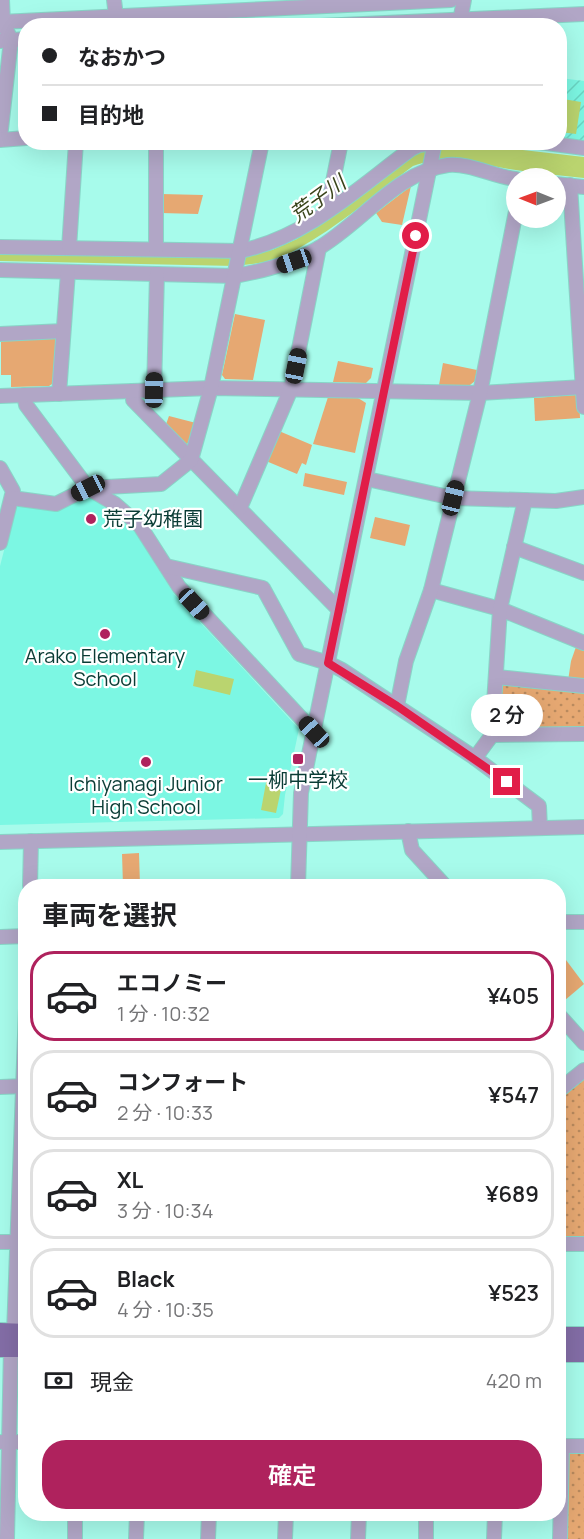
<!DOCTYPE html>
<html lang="ja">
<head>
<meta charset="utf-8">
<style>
  body { margin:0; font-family:Manrope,"Noto Sans JP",sans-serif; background:#f2f2f2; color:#202124; height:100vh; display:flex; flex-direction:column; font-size:22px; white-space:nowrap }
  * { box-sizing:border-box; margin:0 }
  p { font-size:20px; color:#757577 }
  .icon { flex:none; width:33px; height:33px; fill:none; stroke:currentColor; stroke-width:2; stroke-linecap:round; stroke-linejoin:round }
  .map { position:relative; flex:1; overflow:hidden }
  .sheet { position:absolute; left:18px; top:879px; width:548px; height:642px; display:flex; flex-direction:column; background:#fff; border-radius:24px; box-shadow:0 6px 24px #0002 }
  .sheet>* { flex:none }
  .banner { position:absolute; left:18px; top:18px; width:549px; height:132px; border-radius:24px; box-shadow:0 6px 24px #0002; display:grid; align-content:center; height:132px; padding:0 24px; background:#fff }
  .needle { width:39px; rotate:271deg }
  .controls { position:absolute; left:506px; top:168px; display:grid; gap:12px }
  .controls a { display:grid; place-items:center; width:60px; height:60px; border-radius:50%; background:#fff; box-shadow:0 6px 24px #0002; font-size:30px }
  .end { position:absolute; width:27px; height:27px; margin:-14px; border:8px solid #e11d48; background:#fff; box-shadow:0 0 0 3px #fff }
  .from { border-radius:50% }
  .bubble { position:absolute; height:42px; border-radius:21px; background:#fff; box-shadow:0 6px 24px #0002; font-size:20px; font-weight:600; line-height:42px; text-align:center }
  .car { position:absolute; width:18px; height:36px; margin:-18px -9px; border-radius:8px; box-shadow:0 0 4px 2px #0007; background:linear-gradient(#222 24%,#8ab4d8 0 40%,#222 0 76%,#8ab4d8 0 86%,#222 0) }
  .banner b { display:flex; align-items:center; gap:21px; height:57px; font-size:22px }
  .banner b+b { border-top:2px solid #e0e0e0 }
  .banner i { width:15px; height:15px; background:#202124 }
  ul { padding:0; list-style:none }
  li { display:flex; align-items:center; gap:18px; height:90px; margin:0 12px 9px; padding:0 12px; border:3px solid #e0e0e0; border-radius:24px }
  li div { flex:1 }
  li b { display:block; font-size:22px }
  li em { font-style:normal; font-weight:600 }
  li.active { border-color:#af225d }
  li>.icon { width:54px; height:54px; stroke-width:1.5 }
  h2 { padding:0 24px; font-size:27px; line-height:72px }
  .pay { display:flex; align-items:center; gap:15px; height:66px; padding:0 24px; font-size:22px }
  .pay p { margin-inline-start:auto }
  .action { display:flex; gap:12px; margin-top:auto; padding:12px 24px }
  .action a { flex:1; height:69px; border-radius:24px; background:#af225d; color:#fff; font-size:24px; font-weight:600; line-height:69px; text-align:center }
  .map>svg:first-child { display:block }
  .built { fill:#7cf7e3 }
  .industrial { fill:url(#industrial-furrows) }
  .park { fill:url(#park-dots) }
  .garden { fill:#e6a872 }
  .water { fill:#bad46f }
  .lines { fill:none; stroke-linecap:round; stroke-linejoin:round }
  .minor-casing { stroke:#88d5c7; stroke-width:16 }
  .major-casing { stroke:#88d5c7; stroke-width:20 }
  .minor { stroke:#b1a6c6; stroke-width:14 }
  .major { stroke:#836da6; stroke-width:18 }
  .route { stroke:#e11d48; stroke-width:8 }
  .poi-dot { fill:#af225d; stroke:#fff; stroke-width:2 }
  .labels { text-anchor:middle; stroke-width:4.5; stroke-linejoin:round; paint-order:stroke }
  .poi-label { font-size:20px; fill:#0a3c35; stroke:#fff }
  .water-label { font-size:21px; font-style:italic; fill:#3a451b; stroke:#fff }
</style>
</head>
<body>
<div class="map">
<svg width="584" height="1539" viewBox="0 0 584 1539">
  <defs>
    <pattern id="industrial-furrows" width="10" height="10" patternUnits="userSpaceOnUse" patternTransform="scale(1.5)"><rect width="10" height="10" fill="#7cf7e3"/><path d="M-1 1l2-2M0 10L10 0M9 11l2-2" fill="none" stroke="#6ad5c3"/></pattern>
    <pattern id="park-dots" width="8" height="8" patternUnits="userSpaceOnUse" patternTransform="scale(1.5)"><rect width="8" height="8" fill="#e6a872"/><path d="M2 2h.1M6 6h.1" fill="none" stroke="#b98a5e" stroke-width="1.8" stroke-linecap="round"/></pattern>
  </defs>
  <rect width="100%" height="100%" fill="#a7fbeb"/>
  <path class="built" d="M 89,495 L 135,532 L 174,594 L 299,729 L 285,795 L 283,814 L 279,818 L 0,825 L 0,566 L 15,508 L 20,505 Z"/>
  <path class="industrial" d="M 560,78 L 584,81 L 584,145 L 560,142 Z"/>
  <g class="park">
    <path d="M 505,681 L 584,689 L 584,728 L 501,730 L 498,726 L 501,685 Z"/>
    <path d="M 584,1077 L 584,1237 L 558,1237 L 558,1097 Z"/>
    <path d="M 569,1451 L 584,1452 L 584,1539 L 564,1539 L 565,1454 Z"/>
  </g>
  <g class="garden">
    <path d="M 411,186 L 402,225 L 382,222 L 376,213 Z"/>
    <path d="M 161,194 L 203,195 L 198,214 L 161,213 Z"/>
    <path d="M 235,314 L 265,320 L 253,380 L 225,379 L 222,375 Z"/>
    <path d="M 52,336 L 57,341 L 55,382 L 49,386 L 11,387 L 11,375 L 1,375 L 1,339 Z"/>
    <path d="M 338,361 L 373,368 L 371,378 L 366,383 L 333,382 Z"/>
    <path d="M 443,363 L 477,370 L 475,381 L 470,385 L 439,385 Z"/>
    <path d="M 575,395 L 579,397 L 580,418 L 535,421 L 534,398 Z"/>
    <path d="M 328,397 L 358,398 L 366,403 L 355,453 L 313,444 Z"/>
    <path d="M 169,416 L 196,423 L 191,441 L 184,446 L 165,427 Z"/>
    <path d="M 279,431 L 312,445 L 306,465 L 302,463 L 297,474 L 266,461 Z"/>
    <path d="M 305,473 L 347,482 L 344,495 L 303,486 Z"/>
    <path d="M 375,517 L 410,525 L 405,546 L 370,538 Z"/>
    <path d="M 577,644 L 584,647 L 584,682 L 568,681 L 571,661 Z"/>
    <path d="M 139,853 L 140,886 L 123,886 L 122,854 Z"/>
    <path d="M 563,956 L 584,984 L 558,1006 L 558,960 Z"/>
  </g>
  <g class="water">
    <path d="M 563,99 L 581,102 L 576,134 L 560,132 Z"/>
    <path d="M 428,147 L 514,149 L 584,157 L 584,178 C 559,175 534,173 509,169 C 475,163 446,153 413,166 C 372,197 331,233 284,256 C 269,263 251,264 235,266 L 0,261 L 0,252 L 238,256 L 272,250 L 297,239 L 411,155 Z"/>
    <path d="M 196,670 L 234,679 L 230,695 L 193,686 Z"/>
    <path d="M 268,772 L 284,775 L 276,813 L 261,810 Z"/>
  </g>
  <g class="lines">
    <g class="minor-casing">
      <g id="minor">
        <path d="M 114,0 L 116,16"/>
        <path d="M 0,22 L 451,0"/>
        <path d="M 320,26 L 584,14"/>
        <path d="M 459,26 L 464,0"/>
        <path d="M 0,41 L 26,39"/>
        <path d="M 0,138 L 11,40 L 3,22 L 2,0"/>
        <path d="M 0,140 L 26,138"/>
        <path d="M 539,142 L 584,148"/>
        <path d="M 555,184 L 584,187"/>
        <path d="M 570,185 L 584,407"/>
        <path d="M 327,211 L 341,142"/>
        <path d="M 0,247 L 240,251 C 306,238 358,188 411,149 L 419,145 L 435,143"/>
        <path d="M 69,248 L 76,142"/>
        <path d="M 156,249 L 156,142"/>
        <path d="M 0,270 L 234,276 C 264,271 291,264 317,249 C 361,224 396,172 448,165 C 471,163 494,177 516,179"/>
        <path d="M 0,334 L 63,331"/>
        <path d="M 154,390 L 157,274"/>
        <path d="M 133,391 L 133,400 L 339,610"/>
        <path d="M 59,394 L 68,272"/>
        <path d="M 24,395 L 26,405 L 88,488 L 115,504 L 140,526 L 179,587 L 314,732"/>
        <path d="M 0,396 L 211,388 L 480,393 L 584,387"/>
        <path d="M 0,468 L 13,491 L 0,543"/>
        <path d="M 367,479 L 453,498 L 556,501 L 584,497"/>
        <path d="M 12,498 L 56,504 L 88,488 L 161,484 L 191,460 L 211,388 L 262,142"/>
        <path d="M 240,508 L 291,389 L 319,248"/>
        <path d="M 514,547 L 584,573"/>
        <path d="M 166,566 L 263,588 L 299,654 L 328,663 L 342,670 L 475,758 L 539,806 L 540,828"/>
        <path d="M 431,590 L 500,609 L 584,643"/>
        <path d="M 497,677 L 584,686"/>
        <path d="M 397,706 L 406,661 L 431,590 L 480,393 L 516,211"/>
        <path d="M 492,735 L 584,734"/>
        <path d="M 475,758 L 492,735 L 500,609 L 525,500"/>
        <path d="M 408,831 L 412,850 L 445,886"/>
        <path d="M 0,842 L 584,827"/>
        <path d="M 30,886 L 31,841"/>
        <path d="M 298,886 L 301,793 L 435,142"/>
        <path d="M 558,922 L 584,922"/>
        <path d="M 0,937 L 26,936"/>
        <path d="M 558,1014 L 584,1043"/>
        <path d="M 0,1087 L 26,1086"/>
        <path d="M 558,1091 L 584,1070"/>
        <path d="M 0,1242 L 25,1242"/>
        <path d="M 558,1244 L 584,1244"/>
        <path d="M 2,1442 L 26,1442"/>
        <path d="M 558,1446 L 584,1446"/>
        <path d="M 75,1514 L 75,1539"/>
        <path d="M 7,1539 L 11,1348 L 14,1333 L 26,1008"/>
        <path d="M 136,1539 L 137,1514"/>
        <path d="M 208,1539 L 209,1514"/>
        <path d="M 285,1539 L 286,1514"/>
        <path d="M 358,1539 L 359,1514"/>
        <path d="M 426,1539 L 426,1514"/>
        <path d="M 494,1539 L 495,1514"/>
        <path d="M 560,1539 L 562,1446"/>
      </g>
    </g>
    <g class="major-casing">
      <g id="major">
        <path d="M 0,1332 L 26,1333"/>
        <path d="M 558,1336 L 584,1336"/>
        <path d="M 0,1348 L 26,1348"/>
        <path d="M 558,1353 L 584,1353"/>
      </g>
    </g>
    <use href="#minor" class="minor"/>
    <use href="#major" class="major"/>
  </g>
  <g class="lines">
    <path class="route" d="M 416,236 L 328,663 L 397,706 L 507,782"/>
  </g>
  <g class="poi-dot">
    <circle cx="91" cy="519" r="6"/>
    <circle cx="105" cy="634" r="6"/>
    <rect x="292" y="753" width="12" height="12" rx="3"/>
    <circle cx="146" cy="762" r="6"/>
  </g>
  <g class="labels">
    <g class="poi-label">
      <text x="103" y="526" text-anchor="start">荒子幼稚園</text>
      <text x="105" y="663">Arako Elementary<tspan x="105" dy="23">School</tspan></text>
      <text x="298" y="787">一柳中学校</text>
      <text x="146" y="791">Ichiyanagi Junior<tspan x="146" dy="23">High School</tspan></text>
    </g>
    <g class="water-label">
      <text transform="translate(318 199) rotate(-36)" y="7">荒子川</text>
    </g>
  </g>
</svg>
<div class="controls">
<a><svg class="needle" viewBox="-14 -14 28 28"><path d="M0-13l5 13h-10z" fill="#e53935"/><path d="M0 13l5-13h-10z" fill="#757577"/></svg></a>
</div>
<i class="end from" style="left:416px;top:236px"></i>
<i class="end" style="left:507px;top:782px"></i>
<div class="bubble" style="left:471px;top:694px;width:72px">2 分</div>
<i class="car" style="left:294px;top:261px;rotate:251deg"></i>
<i class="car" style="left:296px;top:366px;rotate:11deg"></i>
<i class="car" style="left:154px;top:390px;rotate:1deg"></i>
<i class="car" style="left:88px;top:488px;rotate:243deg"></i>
<i class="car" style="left:453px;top:498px;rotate:14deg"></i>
<i class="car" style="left:194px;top:604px;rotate:137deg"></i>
<i class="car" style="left:314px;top:732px;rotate:317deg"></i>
<div class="banner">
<b><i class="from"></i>なおかつ</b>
<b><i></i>目的地</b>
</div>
<section class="sheet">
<h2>車両を選択</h2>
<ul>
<li class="active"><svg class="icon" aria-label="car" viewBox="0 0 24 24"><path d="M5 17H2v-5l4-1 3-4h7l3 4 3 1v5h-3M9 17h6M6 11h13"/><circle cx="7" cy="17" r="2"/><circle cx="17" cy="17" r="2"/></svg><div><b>エコノミー</b><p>1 分 · 10:32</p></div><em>¥405</em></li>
<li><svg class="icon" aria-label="car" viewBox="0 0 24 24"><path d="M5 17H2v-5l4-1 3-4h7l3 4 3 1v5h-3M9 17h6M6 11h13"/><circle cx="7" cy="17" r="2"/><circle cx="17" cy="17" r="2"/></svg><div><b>コンフォート</b><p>2 分 · 10:33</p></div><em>¥547</em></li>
<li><svg class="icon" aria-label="car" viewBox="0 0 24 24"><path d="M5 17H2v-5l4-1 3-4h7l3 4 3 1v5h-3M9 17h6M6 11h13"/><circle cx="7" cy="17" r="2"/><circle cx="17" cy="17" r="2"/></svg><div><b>XL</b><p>3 分 · 10:34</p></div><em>¥689</em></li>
<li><svg class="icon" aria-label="car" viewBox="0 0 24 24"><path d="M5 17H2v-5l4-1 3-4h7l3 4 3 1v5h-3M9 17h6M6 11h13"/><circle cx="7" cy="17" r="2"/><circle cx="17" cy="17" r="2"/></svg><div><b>Black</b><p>4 分 · 10:35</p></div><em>¥523</em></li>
</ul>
<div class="pay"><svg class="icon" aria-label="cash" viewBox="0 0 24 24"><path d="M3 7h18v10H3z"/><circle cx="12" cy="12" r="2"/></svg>現金<p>420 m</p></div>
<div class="action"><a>確定</a></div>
</section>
</div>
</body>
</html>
